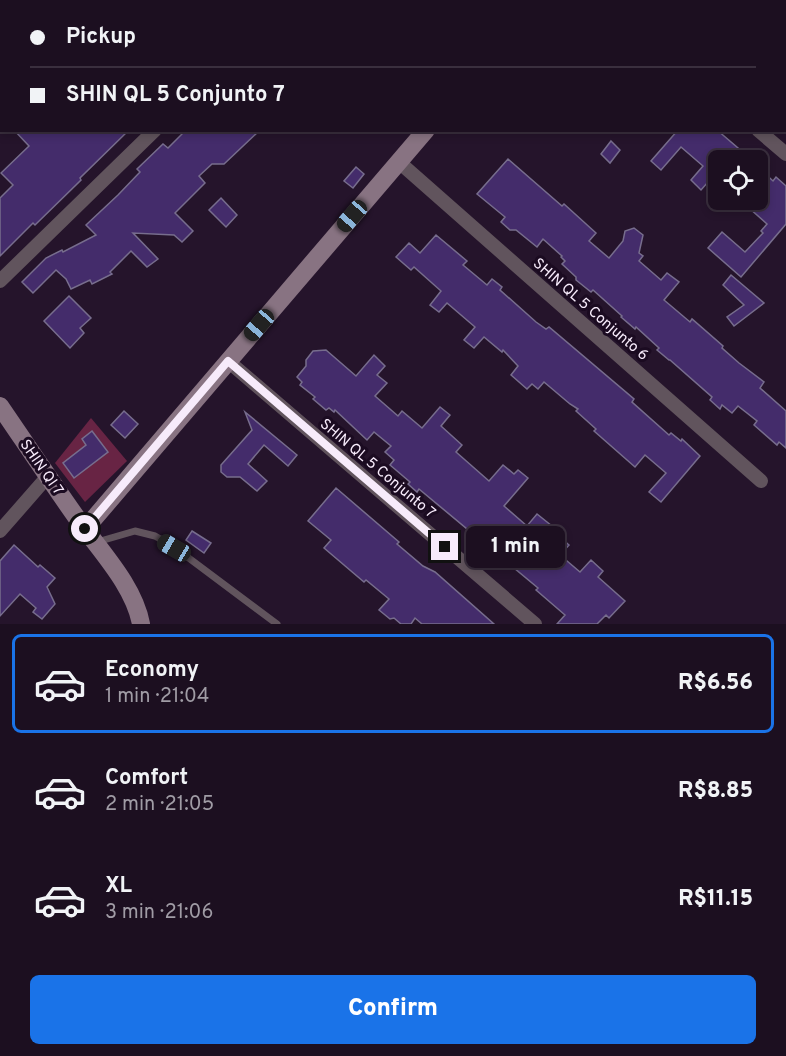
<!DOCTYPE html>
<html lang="en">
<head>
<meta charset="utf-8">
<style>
  body { margin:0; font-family:Overpass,sans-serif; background:#251829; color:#f1f3f6; height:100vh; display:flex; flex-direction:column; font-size:22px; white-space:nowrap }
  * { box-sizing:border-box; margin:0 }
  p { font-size:20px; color:#a09ca5 }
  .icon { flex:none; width:33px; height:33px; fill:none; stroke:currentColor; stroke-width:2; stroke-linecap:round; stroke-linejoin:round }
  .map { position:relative; height:624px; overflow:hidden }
  .details { display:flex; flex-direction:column; background:#1c0f20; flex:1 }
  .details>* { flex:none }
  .hud { position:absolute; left:0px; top:0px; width:786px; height:132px; box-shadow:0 3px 9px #0003,0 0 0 2px #3a2f3e; display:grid; align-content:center; height:132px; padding:0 30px; background:#1c0f20 }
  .fabs { position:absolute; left:708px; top:150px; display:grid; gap:12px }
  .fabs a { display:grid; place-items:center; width:60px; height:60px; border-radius:9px; background:#1c0f20; box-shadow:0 3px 9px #0003,0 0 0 2px #3a2f3e; font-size:30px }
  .end { position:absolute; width:27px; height:27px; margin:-14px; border:8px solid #f7ebfb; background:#111; box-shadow:0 0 0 3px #111 }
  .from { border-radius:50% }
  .bubble { position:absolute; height:42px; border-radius:9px; background:#1c0f20; box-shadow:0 3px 9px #0003,0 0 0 2px #3a2f3e; font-size:20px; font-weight:800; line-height:42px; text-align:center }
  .car { position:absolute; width:18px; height:36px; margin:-18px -9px; border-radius:8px; box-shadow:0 0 4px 2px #0007; background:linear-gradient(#222 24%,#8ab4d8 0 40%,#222 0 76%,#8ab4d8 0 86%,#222 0) }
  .hud b { display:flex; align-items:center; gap:21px; height:57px; font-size:22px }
  .hud b+b { border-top:2px solid #3a2f3e }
  .hud i { width:15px; height:15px; background:#f1f3f6 }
  ul { padding:10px 0 0; list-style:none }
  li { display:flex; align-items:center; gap:18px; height:99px; margin:0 12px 9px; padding:0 18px; border:3px solid transparent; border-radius:9px }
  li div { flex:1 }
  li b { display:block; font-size:22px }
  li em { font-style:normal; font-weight:800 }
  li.active { border-color:#1a73e8 }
  li>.icon { width:54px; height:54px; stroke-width:1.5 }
  .action { display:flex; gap:12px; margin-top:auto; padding:12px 30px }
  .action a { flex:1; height:69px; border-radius:9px; background:#1a73e8; color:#fff; font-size:24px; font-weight:800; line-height:69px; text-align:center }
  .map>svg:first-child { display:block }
  .green { fill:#682444 }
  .building { fill:#442c6b; stroke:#776d8d; stroke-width:1.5 }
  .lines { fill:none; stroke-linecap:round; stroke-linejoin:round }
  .lane { stroke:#61545d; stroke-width:7 }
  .street { stroke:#61545d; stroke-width:14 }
  .secondary { stroke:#887382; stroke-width:18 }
  .route { stroke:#f7ebfb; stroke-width:8 }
  .labels { text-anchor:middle; stroke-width:6; stroke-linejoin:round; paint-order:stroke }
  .street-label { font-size:15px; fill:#f7ebfb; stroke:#1b0b21 }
</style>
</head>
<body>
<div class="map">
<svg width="786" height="624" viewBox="0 0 786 624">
  <rect width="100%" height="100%" fill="#25142b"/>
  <path class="green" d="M 91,418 L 127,461 L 85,502 L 55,463 Z"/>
  <g class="building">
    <path d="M 14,130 L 129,130 L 80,178 L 81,180 L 35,225 L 33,223 L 0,256 L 0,198 L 13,185 L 1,173 L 29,146 Z"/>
    <path d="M 186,130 L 260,130 L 224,164 L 212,164 L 199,176 L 205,183 L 175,213 L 193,231 L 182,242 L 174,235 L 133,233 L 158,259 L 147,267 L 131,251 L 110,272 L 112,274 L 92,284 L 90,280 L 71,289 L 66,279 L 56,270 L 33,293 L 22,282 L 46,258 L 62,250 L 63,252 L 96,235 L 86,225 L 118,195 L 140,172 L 137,169 L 163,144 L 168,148 Z"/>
    <path d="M 678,130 L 717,130 L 752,160 L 718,160 L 718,191 L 708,182 L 701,190 L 691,180 L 703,166 L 681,147 L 661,170 L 651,161 Z"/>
    <path d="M 611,141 L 620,150 L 610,163 L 601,154 Z"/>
    <path d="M 508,159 L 562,206 L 564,204 L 596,233 L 589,241 L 609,258 L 623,241 L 625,231 L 634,228 L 643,235 L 639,253 L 643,256 L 639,261 L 661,280 L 667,273 L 679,282 L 664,300 L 690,322 L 692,319 L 723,346 L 722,348 L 739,363 L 764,382 L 760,388 L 786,411 L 786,448 L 779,442 L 777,445 L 754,425 L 757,421 L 738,406 L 732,413 L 722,405 L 720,409 L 710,400 L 712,397 L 670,360 L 669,360 L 657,350 L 659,348 L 636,327 L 635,329 L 621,317 L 622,316 L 593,290 L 591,292 L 576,280 L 576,277 L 562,264 L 565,261 L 561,257 L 562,256 L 543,239 L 537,247 L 516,230 L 510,230 L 501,222 L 505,217 L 477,194 Z"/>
    <path d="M 356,167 L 364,174 L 353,188 L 344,181 Z"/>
    <path d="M 758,167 L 773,181 L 776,177 L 786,186 L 786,224 L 741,277 L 708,248 L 722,232 L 745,252 L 763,233 L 761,231 L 767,224 L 740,200 L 758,200 Z"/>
    <path d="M 221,198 L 237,215 L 226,227 L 209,210 Z"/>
    <path d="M 436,235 L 467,261 L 463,265 L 487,285 L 492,279 L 502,287 L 500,290 L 536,322 L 546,329 L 549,327 L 634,399 L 632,402 L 669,435 L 671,433 L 681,441 L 682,439 L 700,456 L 661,502 L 649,492 L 666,473 L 645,455 L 635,467 L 594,431 L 596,429 L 576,411 L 578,409 L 570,404 L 544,382 L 538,389 L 532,384 L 527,389 L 511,375 L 518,366 L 503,350 L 502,352 L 484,337 L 474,348 L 464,340 L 475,327 L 447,303 L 439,312 L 430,305 L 441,291 L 414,267 L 411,270 L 396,257 L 409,243 L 420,253 Z"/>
    <path d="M 731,275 L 764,303 L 734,326 L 727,317 L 744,305 L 723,285 Z"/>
    <path d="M 69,296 L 91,318 L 80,328 L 84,333 L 70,348 L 44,321 Z"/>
    <path d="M 326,350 L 356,376 L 374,355 L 385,366 L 377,375 L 387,383 L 375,396 L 398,416 L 402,411 L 422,428 L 440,407 L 450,415 L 441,426 L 462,445 L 456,452 L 489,481 L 503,465 L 514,474 L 518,470 L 528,478 L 504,506 L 527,526 L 537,514 L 552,526 L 550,528 L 569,545 L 560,555 L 580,572 L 591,560 L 603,571 L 598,577 L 625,601 L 609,618 L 606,615 L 597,624 L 557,624 L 565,615 L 536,590 L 538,588 L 419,489 L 417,492 L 408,484 L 410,482 L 390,465 L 394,460 L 385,452 L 391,446 L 374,432 L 367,440 L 335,410 L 334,412 L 329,408 L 326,410 L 313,399 L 315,397 L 300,385 L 302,382 L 297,377 L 306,366 L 306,360 L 313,351 Z"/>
    <path d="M 124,411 L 138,424 L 125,438 L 111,425 Z"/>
    <path d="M 245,412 L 297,455 L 288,466 L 264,445 L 248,464 L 267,481 L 257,491 L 240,477 L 227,477 L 221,472 L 221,465 L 252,430 Z"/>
    <path d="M 92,431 L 108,452 L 74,478 L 63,463 L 86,445 L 82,439 Z"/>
    <path d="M 336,488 L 399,542 L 397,544 L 423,566 L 435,572 L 494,624 L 422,624 L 415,618 L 411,624 L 401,624 L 394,618 L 390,619 L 379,610 L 389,599 L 366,580 L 364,582 L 324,548 L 331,540 L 308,521 Z"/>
    <path d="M 192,531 L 211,543 L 204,553 L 186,540 Z"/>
    <path d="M 14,545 L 38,567 L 40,565 L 55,578 L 47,587 L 55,604 L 42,619 L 33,612 L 36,608 L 20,594 L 0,616 L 0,561 Z"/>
  </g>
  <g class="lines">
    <path class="lane" d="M 97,542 L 135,531 L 155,536 L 174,547 L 277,624"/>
    <g class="street">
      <path d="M 605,0 L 607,2"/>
      <path d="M 288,2 L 290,0"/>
      <path d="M 758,130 L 786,154"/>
      <path d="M 399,162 L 761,481"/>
      <path d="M 0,281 L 155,130"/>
      <path d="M 228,361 L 535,624"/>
      <path d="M 0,531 L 48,476"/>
    </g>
    <g class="secondary">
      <path d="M 535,2 L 536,0"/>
      <path d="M 0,406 C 26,444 52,483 79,521 C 101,552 134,586 141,624"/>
      <path d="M 85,529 L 426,130"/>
    </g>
  </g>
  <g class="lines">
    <path class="route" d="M 85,529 L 228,361 L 445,547"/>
  </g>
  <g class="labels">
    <g class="street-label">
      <text transform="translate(591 309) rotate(41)" y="5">SHIN QL 5 Conjunto 6</text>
      <text transform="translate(42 467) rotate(55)" y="5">SHIN QI 7</text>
      <text transform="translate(378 468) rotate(40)" y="5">SHIN QL 5 Conjunto 7</text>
    </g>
  </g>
</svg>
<div class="fabs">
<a><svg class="icon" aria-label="locate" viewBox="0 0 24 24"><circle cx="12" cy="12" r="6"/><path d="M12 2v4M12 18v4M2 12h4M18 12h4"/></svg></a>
</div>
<i class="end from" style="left:85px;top:529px"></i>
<i class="end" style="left:445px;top:547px"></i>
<div class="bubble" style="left:466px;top:526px;width:99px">1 min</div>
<i class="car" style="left:352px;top:216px;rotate:221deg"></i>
<i class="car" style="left:259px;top:325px;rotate:221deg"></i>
<i class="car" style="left:174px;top:548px;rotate:300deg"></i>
<div class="hud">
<b><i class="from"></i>Pickup</b>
<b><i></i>SHIN QL 5 Conjunto 7</b>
</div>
</div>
<section class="details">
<ul>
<li class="active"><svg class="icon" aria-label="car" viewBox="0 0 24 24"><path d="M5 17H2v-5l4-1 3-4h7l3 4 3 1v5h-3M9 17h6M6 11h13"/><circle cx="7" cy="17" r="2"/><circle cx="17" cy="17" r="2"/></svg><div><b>Economy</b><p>1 min · 21:04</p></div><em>R$6.56</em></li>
<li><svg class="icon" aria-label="car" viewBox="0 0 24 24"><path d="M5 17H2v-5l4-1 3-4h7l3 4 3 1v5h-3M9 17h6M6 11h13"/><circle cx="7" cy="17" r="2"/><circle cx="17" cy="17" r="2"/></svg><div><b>Comfort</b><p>2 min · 21:05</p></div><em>R$8.85</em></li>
<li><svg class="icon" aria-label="car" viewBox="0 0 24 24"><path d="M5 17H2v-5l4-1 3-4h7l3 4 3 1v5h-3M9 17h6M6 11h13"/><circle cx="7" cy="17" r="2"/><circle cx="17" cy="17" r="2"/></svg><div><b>XL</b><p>3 min · 21:06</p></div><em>R$11.15</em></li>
</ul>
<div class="action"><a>Confirm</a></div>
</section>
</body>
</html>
